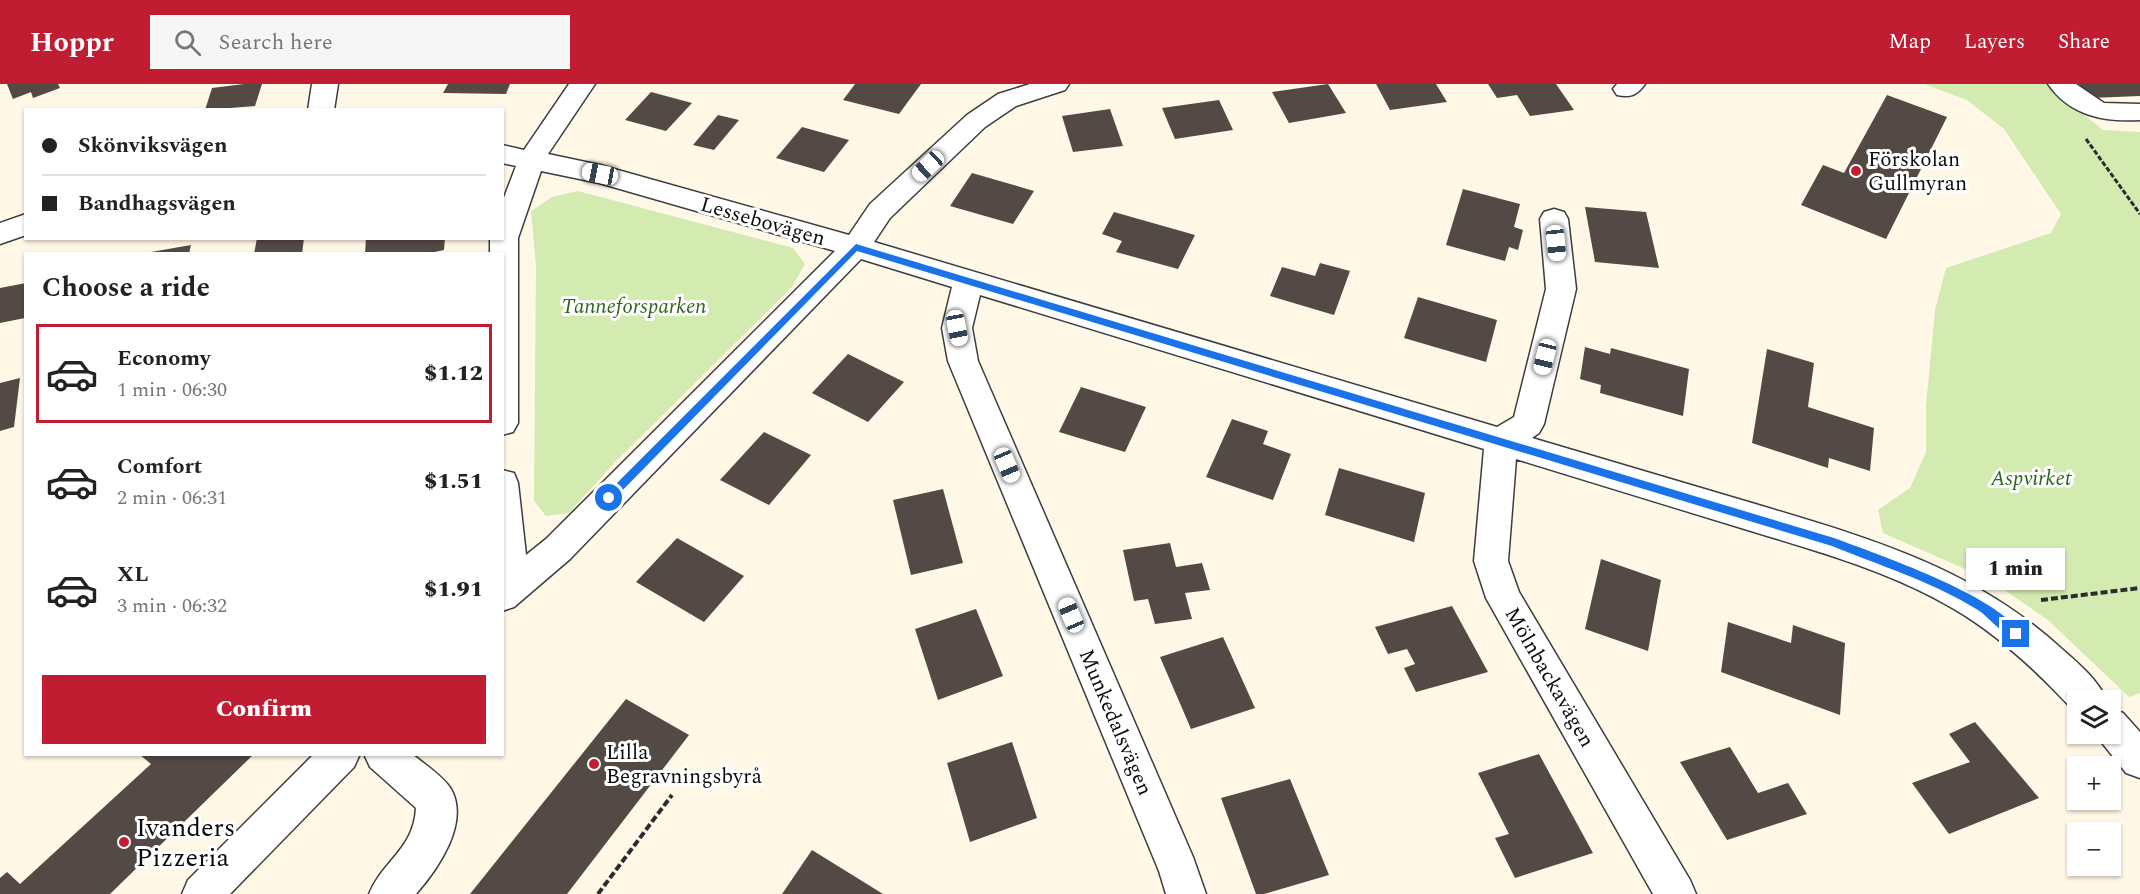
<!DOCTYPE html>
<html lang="en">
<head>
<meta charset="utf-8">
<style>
  body { margin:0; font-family:Spectral,serif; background:#f6f6f6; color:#222; height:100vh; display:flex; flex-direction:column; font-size:22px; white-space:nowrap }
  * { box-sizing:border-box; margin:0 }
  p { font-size:20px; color:#767676 }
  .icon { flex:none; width:33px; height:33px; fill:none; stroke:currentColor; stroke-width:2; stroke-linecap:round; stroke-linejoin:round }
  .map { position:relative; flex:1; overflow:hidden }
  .side { position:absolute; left:24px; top:168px; width:480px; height:504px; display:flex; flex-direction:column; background:#fff; border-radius:0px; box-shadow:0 2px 4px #0004 }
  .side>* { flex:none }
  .banner { position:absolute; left:24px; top:24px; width:480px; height:132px; border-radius:0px; box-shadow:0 2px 4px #0004; display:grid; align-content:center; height:132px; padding:0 18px; background:#fff }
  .buttons { position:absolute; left:2067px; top:606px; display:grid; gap:12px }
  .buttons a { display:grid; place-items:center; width:54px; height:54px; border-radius:0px; background:#fff; box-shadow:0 2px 4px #0004; font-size:30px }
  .end { position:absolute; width:27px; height:27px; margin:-14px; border:8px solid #1a73e8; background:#fff; box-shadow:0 0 0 3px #fff }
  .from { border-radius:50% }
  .bubble { position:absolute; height:42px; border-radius:0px; background:#fff; box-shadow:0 2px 4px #0004; font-size:20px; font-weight:800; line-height:42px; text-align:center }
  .car { position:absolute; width:18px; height:36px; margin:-18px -9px; border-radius:8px; box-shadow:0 0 4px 2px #0007; background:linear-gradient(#fff 24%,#345 0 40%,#fff 0 76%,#345 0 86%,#fff 0) }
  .banner b { display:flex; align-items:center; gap:21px; height:57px; font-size:22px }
  .banner b+b { border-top:2px solid #e0e0e0 }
  .banner i { width:15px; height:15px; background:#222 }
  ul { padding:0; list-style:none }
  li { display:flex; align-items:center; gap:18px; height:99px; margin:0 12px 9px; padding:0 6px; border:3px solid transparent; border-radius:0px }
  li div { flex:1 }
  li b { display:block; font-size:22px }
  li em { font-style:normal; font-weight:800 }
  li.active { border-color:#c01c32 }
  li>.icon { width:54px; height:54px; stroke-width:1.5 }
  h2 { padding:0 18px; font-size:27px; line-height:72px }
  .button { display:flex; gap:12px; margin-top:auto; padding:12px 18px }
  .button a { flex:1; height:69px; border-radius:0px; background:#c01c32; color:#fff; font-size:24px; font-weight:800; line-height:69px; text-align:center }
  header { display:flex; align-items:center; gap:36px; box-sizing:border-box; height:84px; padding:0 30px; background:#c01c32; color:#fff }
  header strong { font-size:28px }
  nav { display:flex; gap:33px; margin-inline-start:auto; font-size:21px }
  .search { width:420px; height:54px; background:#f6f6f6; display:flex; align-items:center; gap:15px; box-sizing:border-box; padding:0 21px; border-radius:0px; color:#767676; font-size:22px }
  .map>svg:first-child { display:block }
  .green { fill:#d3eab0 }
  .building { fill:#534a46 }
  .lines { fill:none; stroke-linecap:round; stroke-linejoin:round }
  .minor-casing { stroke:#3d3d3d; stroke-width:3 }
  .path-far1 { stroke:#2c2c2c; stroke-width:3; stroke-dasharray:5 2; stroke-linecap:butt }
  .path { stroke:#2c2c2c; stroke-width:4; stroke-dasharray:7 3; stroke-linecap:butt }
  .minor { fill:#fff; fill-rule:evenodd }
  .route { fill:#1a73e8 }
  .poi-dot { fill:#c01c32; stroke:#fff; stroke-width:2 }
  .labels { text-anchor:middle; stroke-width:6; stroke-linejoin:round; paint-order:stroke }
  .poi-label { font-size:21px; fill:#0a0a0a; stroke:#fff; text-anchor:start }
  .street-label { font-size:21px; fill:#0a0a0a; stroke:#fff }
  .park-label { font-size:21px; font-style:italic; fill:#2e6418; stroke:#fff }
  .near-poi-label { font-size:26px; fill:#0a0a0a; stroke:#fff; text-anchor:start }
</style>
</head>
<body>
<header>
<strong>Hoppr</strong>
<div class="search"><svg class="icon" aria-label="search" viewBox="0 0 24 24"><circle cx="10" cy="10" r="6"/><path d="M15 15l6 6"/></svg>Search here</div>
<nav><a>Map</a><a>Layers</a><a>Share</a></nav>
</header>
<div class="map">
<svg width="2140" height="810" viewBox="0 0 2140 810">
  <rect width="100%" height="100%" fill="#fff8e7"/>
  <g class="green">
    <path d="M 1924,0 L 2046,0 L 2103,46 L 2140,48 L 2140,609 L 2129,613 L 2048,536 L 1990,496 L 1883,449 L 1878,426 L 1910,404 L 1926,368 L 1926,322 L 1935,226 L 1946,184 L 2051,149 L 2061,130 L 2004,45 L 1967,16 Z"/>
    <path d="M 578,107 L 793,164 L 805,180 L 792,203 L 615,378 L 569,429 L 546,432 L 534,417 L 536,181 L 531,127 L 552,113 Z"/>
  </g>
  <g class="building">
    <path d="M 7,0 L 58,0 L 60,4 L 33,14 L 31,8 L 13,15 Z"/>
    <path d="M 244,0 L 262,0 L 255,22 L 205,26 L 212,4 Z"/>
    <path d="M 448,0 L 510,0 L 506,10 L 443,9 Z"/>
    <path d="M 855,0 L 921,0 L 899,30 L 843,16 Z"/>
    <path d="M 1328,0 L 1346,29 L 1289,39 L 1272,8 Z"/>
    <path d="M 1376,0 L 1436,0 L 1447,18 L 1390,26 Z"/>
    <path d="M 1488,0 L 1556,0 L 1574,26 L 1530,32 L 1517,11 L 1497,14 Z"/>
    <path d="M 2079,0 L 2140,0 L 2140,12 L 2091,14 Z"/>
    <path d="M 651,8 L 692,19 L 666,47 L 625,36 Z"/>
    <path d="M 1887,11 L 1947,33 L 1886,155 L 1801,121 L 1823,81 L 1844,89 Z"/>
    <path d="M 1219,16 L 1233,46 L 1175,55 L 1162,24 Z"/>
    <path d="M 1110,25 L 1123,62 L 1073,68 L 1062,32 Z"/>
    <path d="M 718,31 L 739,36 L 714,66 L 693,61 Z"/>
    <path d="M 802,43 L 849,56 L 824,88 L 776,74 Z"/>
    <path d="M 972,89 L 1034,107 L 1013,140 L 950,122 Z"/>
    <path d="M 1463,105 L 1520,120 L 1514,143 L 1523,146 L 1518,166 L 1509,163 L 1505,177 L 1446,161 Z"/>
    <path d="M 1585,123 L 1646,128 L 1659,184 L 1595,178 Z"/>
    <path d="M 1114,128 L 1195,151 L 1178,185 L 1116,168 L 1122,157 L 1102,150 Z"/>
    <path d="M 257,154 L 304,154 L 302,170 L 254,170 Z"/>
    <path d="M 366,154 L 445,154 L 444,166 L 425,170 L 365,170 Z"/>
    <path d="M 191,161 L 189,170 L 151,170 L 151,168 Z"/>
    <path d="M 1320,179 L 1350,187 L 1334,231 L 1270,212 L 1282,183 L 1315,192 Z"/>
    <path d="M 26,199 L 25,234 L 0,239 L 0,204 Z"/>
    <path d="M 1418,213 L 1497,236 L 1486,278 L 1404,254 Z"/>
    <path d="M 1585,263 L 1610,270 L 1611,264 L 1689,285 L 1683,332 L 1600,309 L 1601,301 L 1580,295 Z"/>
    <path d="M 1767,265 L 1814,279 L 1808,323 L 1874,344 L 1870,387 L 1829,374 L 1828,384 L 1752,359 Z"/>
    <path d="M 848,270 L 904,298 L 868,338 L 812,309 Z"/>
    <path d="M 20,294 L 14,343 L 0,347 L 0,299 Z"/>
    <path d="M 1081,303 L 1146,323 L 1125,368 L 1059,348 Z"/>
    <path d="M 1232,335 L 1268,347 L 1263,360 L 1291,370 L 1273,416 L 1206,393 Z"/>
    <path d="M 764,348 L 811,371 L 769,421 L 720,396 Z"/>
    <path d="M 1339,384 L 1425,409 L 1414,458 L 1325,431 Z"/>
    <path d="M 943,405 L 963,479 L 911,491 L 893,416 Z"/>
    <path d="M 677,454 L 744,492 L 704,538 L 636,498 Z"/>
    <path d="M 1170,459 L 1176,483 L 1202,479 L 1210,506 L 1185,509 L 1192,535 L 1155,540 L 1148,515 L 1134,517 L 1123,466 Z"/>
    <path d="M 1601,475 L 1661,496 L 1648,567 L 1585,545 Z"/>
    <path d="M 1452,522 L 1488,588 L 1416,608 L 1404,584 L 1415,580 L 1407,565 L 1388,570 L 1375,543 Z"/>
    <path d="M 976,525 L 1003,592 L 938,616 L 915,545 Z"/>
    <path d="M 1728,538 L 1791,559 L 1793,541 L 1845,559 L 1840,631 L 1721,588 Z"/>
    <path d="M 1223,553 L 1255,624 L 1191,645 L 1160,573 Z"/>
    <path d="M 626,615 L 689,651 L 567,810 L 470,810 Z"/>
    <path d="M 1975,638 L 2039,714 L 1949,750 L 1912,699 L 1970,678 L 1949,650 Z"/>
    <path d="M 1012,658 L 1037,734 L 970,758 L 947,679 Z"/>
    <path d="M 1730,663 L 1758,709 L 1788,699 L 1807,730 L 1727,756 L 1680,678 Z"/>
    <path d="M 139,670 L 254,670 L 110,810 L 0,810 L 0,794 L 7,788 L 20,800 L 151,680 Z"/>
    <path d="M 1539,670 L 1593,769 L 1515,794 L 1495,754 L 1509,750 L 1478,689 Z"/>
    <path d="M 1290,695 L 1329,791 L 1264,810 L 1256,810 L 1221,714 Z"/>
    <path d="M 812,766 L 883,810 L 782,810 Z"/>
  </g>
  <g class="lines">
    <g class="minor-casing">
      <g id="minor">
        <path d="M 312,0 L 338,0 L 334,26 L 308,26 Z"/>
        <path d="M 569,0 L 595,0 L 548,70 L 600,81 L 849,151 L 870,120 L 967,31 L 998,10 L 1030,0 L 1069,0 L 1065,6 L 1016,22 L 985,43 L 890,134 L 874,158 L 1497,343 L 1514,333 L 1546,205 L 1540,135 L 1544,128 L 1554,125 L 1564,128 L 1568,135 L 1576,205 L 1544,340 L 1539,349 L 1532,354 C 1603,375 1674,396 1745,417 C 1862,452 1970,481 2062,565 C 2079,580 2097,595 2107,616 L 2078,616 L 2078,629 L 2075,628 C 2039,589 2000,552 1954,525 C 1892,488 1820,468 1751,447 C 1672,423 1594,399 1516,375 L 1508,477 L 1519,508 L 1690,796 L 1696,810 L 1653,810 L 1486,514 L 1474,477 L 1484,365 L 980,211 L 972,244 L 978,277 L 1193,773 L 1206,810 L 1166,810 L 1159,787 L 948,277 L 942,244 L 952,203 L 861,175 L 570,475 L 514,523 L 502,527 L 502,386 L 514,389 L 518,399 L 526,471 L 546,455 L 835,167 L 599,99 L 541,87 L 518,154 L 518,339 L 513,348 L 502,351 L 502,170 L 490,170 L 490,154 L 502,154 L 502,119 L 516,82 L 502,79 L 502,61 L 524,66 Z"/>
        <path d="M 1617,0 L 1645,0 C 1637,11 1630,14 1617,11 L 1613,5 Z"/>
        <path d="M 2048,0 L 2076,0 L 2104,19 L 2140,20 L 2140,36 C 2104,38 2070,32 2048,0 Z"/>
        <path d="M 26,130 L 26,151 L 0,160 L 0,139 Z"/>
        <path d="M 2110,624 L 2123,629 L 2140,648 L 2140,694 L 2126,689 L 2095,650 L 2110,650 Z"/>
        <path d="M 314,670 L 360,670 L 354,683 L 230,810 L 182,810 L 188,796 Z"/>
        <path d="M 364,670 L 412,670 C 424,680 443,692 451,705 C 470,739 438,785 416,810 L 369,810 C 383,776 414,765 416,724 L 370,683 Z"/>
      </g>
    </g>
    <path class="path-far1" d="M 2086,55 L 2140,130"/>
    <g class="path">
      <path d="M 2041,516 L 2140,504"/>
      <path d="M 598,810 L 672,711"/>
    </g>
    <use href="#minor" class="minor"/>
  </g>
  <path class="route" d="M 856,160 L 1834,454 C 1877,470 1999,512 2021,550 L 2020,554 C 2007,557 1989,533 1978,526 C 1933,498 1881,482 1832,462 L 857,167 L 612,417 L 605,417 L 605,411 Z"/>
  <g class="poi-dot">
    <circle cx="1856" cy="87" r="6"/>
    <circle cx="594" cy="680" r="6"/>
    <circle cx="124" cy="758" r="6"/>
  </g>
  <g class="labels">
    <g class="poi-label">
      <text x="1868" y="82">Förskolan<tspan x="1868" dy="24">Gullmyran</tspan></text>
      <text x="606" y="675">Lilla<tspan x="606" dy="24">Begravningsbyrå</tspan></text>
    </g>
    <g class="street-label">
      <text transform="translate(763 137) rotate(16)" y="7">Lessebovägen</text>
      <text transform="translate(1550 593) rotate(60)" y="7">Mölnbackavägen</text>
      <text transform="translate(1116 638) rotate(67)" y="7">Munkedalsvägen</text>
    </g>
    <g class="park-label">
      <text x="634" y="229">Tanneforsparken</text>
      <text x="2031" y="401">Aspvirket</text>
    </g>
    <g class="near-poi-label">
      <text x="136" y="752">Ivanders<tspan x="136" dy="30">Pizzeria</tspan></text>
    </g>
  </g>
</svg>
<div class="buttons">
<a><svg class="icon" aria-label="layers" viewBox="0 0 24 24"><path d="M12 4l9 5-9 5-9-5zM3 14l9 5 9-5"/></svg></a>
<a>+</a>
<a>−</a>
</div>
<i class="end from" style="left:609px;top:414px"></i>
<i class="end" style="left:2016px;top:550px"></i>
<div class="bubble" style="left:1966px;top:464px;width:99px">1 min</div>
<i class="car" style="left:928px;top:82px;rotate:227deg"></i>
<i class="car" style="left:600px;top:90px;rotate:281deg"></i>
<i class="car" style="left:1556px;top:159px;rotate:174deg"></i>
<i class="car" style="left:957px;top:244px;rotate:169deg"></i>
<i class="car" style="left:1545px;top:273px;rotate:194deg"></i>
<i class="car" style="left:1007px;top:381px;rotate:157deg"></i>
<i class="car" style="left:1071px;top:531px;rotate:337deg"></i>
<div class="banner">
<b><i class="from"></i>Skönviksvägen</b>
<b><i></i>Bandhagsvägen</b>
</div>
<section class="side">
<h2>Choose a ride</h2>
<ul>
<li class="active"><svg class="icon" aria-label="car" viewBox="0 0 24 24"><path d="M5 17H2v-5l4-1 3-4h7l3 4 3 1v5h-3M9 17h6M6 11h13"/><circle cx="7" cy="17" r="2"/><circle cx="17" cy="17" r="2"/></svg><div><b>Economy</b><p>1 min · 06:30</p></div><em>$1.12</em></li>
<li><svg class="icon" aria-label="car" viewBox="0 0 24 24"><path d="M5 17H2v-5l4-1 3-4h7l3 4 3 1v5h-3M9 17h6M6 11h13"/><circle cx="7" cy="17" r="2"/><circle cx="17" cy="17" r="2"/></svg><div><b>Comfort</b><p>2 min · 06:31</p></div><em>$1.51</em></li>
<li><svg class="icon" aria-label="car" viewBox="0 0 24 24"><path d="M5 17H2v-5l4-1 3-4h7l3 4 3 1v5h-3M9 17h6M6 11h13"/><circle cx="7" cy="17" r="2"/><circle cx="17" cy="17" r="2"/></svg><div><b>XL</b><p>3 min · 06:32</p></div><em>$1.91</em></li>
</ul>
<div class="button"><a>Confirm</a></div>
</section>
</div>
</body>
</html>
